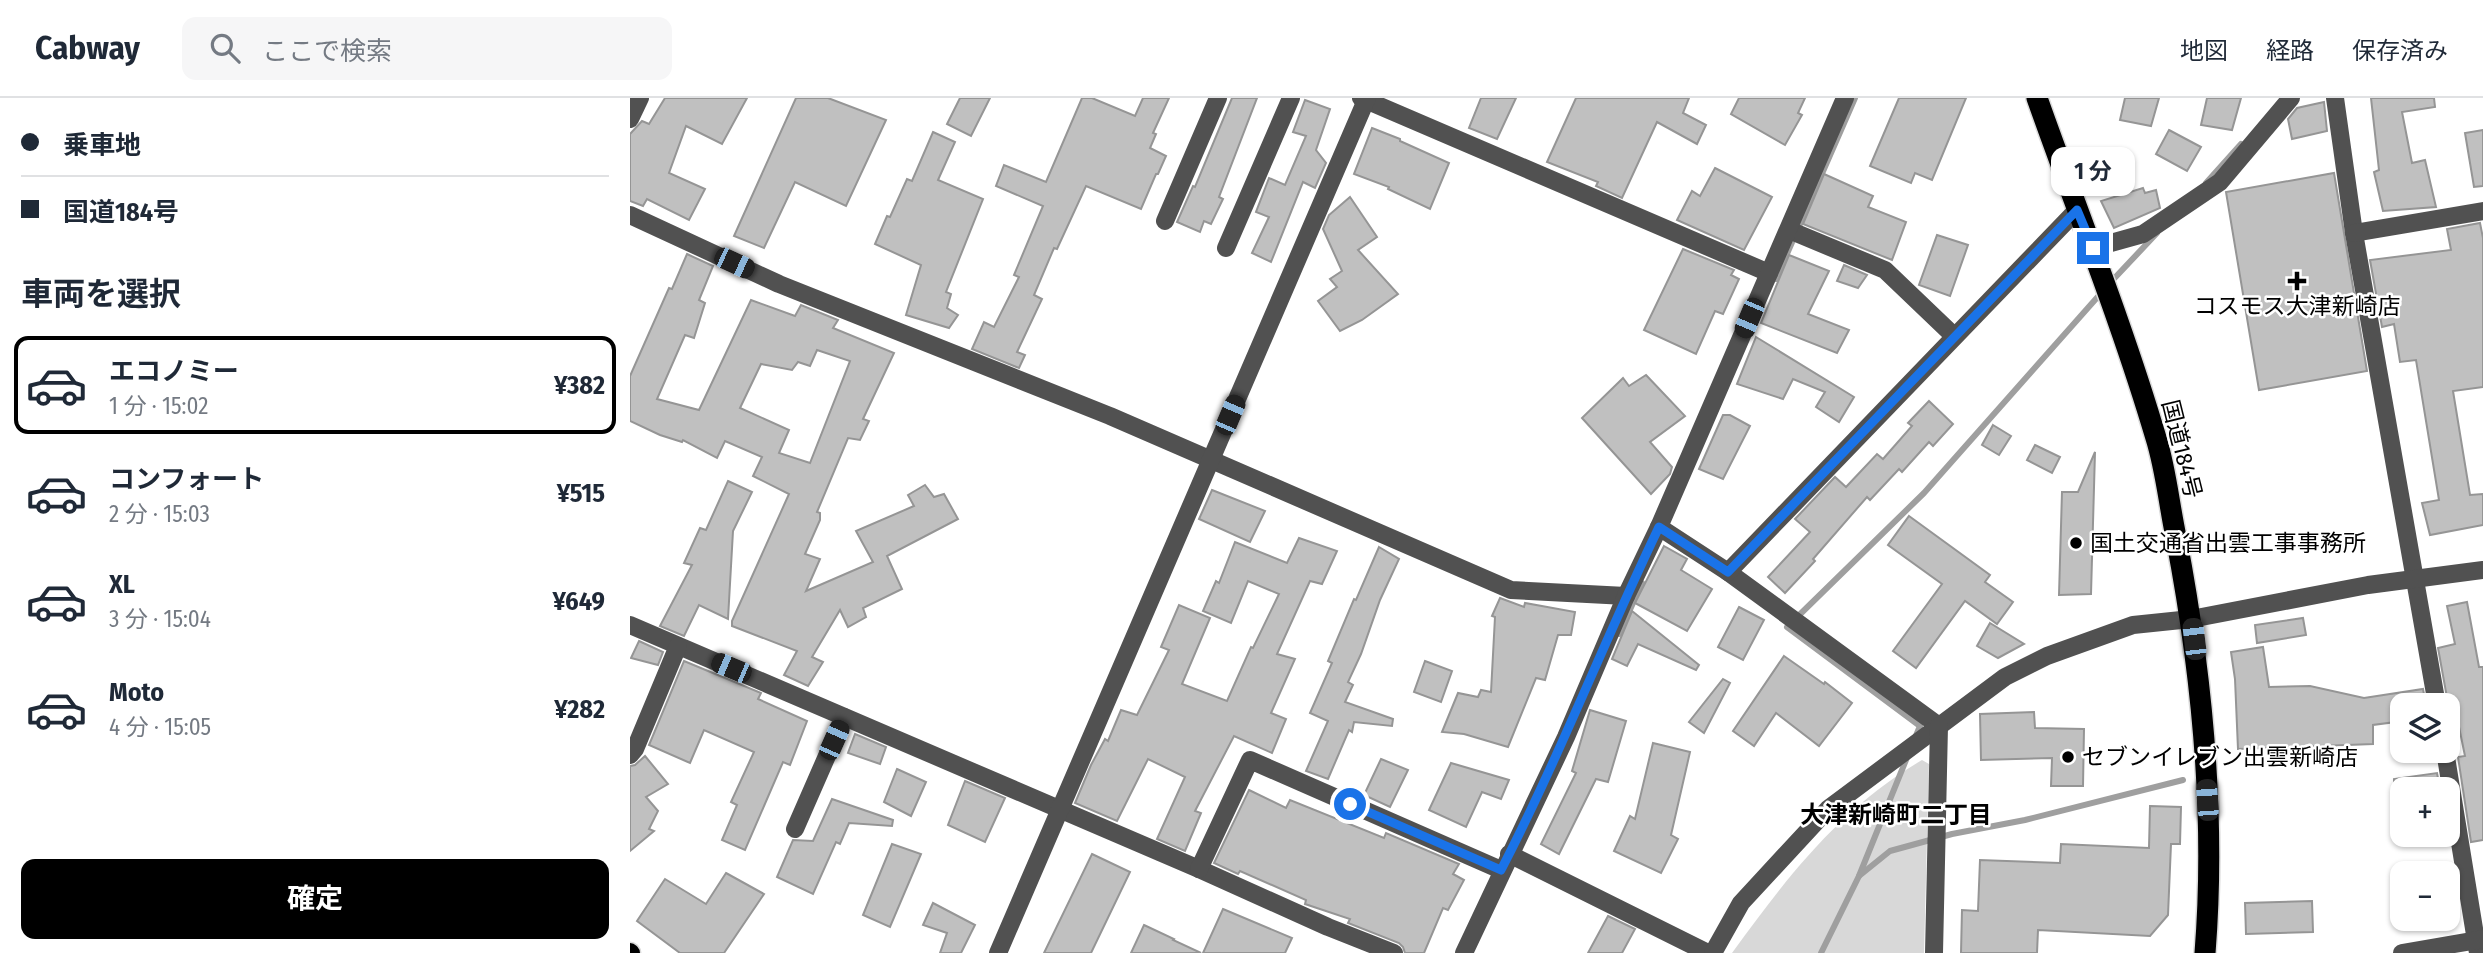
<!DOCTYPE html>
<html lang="ja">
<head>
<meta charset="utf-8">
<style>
  body { margin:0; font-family:"Fira Sans Condensed","Noto Sans JP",sans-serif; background:#f6f6f7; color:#1f2937; height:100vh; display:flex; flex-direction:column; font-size:26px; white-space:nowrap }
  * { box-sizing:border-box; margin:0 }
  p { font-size:23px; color:#747a83 }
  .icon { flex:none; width:38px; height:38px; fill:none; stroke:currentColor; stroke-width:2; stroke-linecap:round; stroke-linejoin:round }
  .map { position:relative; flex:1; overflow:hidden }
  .sheet { display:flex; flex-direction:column; background:#fff; width:630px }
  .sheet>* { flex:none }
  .guide { display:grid; align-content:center; height:154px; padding:0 21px; background:#fff }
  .controls { position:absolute; left:1760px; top:595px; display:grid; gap:14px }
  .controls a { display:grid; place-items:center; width:70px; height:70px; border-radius:14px; background:#fff; box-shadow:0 2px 5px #0004; font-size:35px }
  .end { position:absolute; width:32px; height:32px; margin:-16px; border:9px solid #1a73e8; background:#fff; box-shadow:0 0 0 4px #fff }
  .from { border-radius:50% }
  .bubble { position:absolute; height:49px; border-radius:14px; background:#fff; box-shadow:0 2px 5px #0004; font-size:23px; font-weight:700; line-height:49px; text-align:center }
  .car { position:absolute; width:21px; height:42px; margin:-21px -10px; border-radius:9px; box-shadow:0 0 5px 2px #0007; background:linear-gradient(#222 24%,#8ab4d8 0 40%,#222 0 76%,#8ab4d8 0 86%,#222 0) }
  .guide b { display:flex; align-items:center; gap:24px; height:66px; font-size:26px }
  .guide b+b { border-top:2px solid #e0e1e3 }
  .guide i { width:18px; height:18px; background:#1f2937 }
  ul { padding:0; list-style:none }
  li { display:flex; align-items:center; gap:21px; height:98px; margin:0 14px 10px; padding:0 7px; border:4px solid transparent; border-radius:14px }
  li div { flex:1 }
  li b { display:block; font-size:26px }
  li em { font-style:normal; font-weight:700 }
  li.current { border-color:#000 }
  li>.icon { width:63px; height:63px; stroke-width:1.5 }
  h2 { padding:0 21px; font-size:32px; line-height:84px }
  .action { display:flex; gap:14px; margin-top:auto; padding:14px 21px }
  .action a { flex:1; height:80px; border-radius:14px; background:#000; color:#fff; font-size:28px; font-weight:700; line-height:80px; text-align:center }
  header { display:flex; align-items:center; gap:42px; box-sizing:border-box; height:98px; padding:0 35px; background:#fff; border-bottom:2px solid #e0e1e3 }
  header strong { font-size:33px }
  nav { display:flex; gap:38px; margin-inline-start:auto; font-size:24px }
  .search { width:490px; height:63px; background:#f6f6f7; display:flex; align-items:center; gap:18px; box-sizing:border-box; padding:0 24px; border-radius:14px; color:#747a83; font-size:26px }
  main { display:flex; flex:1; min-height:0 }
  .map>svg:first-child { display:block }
  .green { fill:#d8d8d8 }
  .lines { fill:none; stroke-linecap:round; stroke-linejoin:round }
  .stream { stroke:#9f9f9f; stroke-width:6 }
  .building { fill:#c0c0c0; stroke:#959595; stroke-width:2; fill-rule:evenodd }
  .major-casing { stroke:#dbdbdb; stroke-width:21 }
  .highway-casing { stroke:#dbdbdb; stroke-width:24 }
  .minor { stroke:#515151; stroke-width:18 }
  .major { stroke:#000; stroke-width:18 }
  .highway { stroke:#000; stroke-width:21 }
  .route { stroke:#1a73e8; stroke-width:9 }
  .poi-dot { fill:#000; stroke:#fff; stroke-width:2.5 }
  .labels { text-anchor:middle; stroke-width:5; stroke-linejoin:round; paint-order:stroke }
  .poi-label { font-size:23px; fill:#000; stroke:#fff; text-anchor:start }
  .street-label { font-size:23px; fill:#000; stroke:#fff }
  .neighbourhood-label { font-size:24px; font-weight:bold; fill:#000; stroke:#fff }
</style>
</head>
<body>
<header>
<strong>Cabway</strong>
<div class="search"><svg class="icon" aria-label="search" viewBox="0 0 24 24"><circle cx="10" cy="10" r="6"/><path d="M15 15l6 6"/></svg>ここで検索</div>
<nav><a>地図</a><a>経路</a><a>保存済み</a></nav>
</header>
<main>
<section class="sheet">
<div class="guide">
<b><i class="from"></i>乗車地</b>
<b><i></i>国道184号</b>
</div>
<h2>車両を選択</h2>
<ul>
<li class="current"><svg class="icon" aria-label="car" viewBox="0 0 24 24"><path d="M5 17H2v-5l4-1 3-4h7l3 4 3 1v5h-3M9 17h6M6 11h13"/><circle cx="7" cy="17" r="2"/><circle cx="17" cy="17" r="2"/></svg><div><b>エコノミー</b><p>1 分 · 15:02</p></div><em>¥382</em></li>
<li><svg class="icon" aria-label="car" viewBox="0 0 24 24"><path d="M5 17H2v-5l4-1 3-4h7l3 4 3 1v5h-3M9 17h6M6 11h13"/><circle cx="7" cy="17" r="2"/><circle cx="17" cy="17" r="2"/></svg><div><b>コンフォート</b><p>2 分 · 15:03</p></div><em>¥515</em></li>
<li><svg class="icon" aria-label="car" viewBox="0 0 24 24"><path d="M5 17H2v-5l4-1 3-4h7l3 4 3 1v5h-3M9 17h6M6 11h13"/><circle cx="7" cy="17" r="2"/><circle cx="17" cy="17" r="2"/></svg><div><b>XL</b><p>3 分 · 15:04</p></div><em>¥649</em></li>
<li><svg class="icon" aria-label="car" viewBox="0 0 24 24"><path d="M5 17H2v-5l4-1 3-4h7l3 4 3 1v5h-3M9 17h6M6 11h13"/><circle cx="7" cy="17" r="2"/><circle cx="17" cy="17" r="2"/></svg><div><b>Moto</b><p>4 分 · 15:05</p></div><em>¥282</em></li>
</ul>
<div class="action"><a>確定</a></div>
</section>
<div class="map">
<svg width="1853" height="855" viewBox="0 0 1853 855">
  <rect width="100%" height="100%" fill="#fff"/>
  <path class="green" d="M 1292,662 L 1299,666 L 1294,855 L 1102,855 C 1158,778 1209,711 1292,662 Z"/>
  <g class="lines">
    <g class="stream">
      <path d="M 1576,85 L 1611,46"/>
      <path d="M 1146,181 L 1225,0"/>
      <path d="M 1479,186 L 1527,135"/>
      <path d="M 989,536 L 1012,485"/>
      <path d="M 1285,640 L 1290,628 L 1157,529 L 1294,395 L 1472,194"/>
      <path d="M 1229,778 L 1278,657"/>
      <path d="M 1191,855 L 1229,778 L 1260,753 L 1322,736 L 1395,722 L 1553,682"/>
    </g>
  </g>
  <g class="building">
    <path d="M 35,0 L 117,0 L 92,46 L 56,28 L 39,75 L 75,91 L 59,122 L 17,101 L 13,108 L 0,103 L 0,36 L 12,23 L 19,26 Z"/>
    <path d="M 166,0 L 198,0 L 256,22 L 216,108 L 165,84 L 134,150 L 104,138 Z"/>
    <path d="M 330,0 L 360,0 L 341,38 L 317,26 Z"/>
    <path d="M 452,0 L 462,0 L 505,18 L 513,0 L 539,0 L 523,35 L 526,36 L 520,50 L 536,58 L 528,76 L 526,76 L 511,111 L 456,88 L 427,151 L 424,150 L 404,197 L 412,201 L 387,254 L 395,257 L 389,270 L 342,251 L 354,224 L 364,229 L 389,179 L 384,177 L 413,108 L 366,88 L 374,67 L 416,84 Z"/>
    <path d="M 602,0 L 627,0 L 589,99 L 593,101 L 581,126 L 574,123 L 570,134 L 547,124 L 563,88 L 565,89 Z"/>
    <path d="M 851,0 L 886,0 L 867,41 L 839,30 Z"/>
    <path d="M 946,0 L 1059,0 L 1053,15 L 1076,27 L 1067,46 L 1027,24 L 992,100 L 966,88 L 968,84 L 917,64 Z"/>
    <path d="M 1109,0 L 1175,0 L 1168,15 L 1172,17 L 1155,47 L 1101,16 Z"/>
    <path d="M 1269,0 L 1336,0 L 1302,82 L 1285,75 L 1281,85 L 1240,68 Z"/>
    <path d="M 1495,0 L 1529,0 L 1521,28 L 1490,22 Z"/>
    <path d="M 1577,0 L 1611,0 L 1602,32 L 1571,27 Z"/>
    <path d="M 1741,0 L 1804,0 L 1805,9 L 1772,14 L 1782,65 L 1795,62 L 1806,109 L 1753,113 L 1744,74 L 1749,72 Z"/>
    <path d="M 675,2 L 700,11 L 686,52 L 696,65 L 685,90 L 673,84 L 641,164 L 622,155 L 639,119 L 626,114 L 639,80 L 655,87 L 676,38 L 663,34 Z"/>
    <path d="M 1694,4 L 1697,33 L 1662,41 L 1658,21 L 1667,10 Z"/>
    <path d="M 742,30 L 770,41 L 770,43 L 819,65 L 800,111 L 758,91 L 759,89 L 724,76 Z"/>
    <path d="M 1539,32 L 1571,49 L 1557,73 L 1526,56 Z"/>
    <path d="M 1853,32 L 1853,88 L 1844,89 L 1835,35 Z"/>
    <path d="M 303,34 L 325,44 L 308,82 L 353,101 L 316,194 L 321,196 L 317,210 L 328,217 L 319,230 L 276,217 L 291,167 L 245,146 L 257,118 L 260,119 L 277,81 L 282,83 Z"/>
    <path d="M 1085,70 L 1142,99 L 1114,152 L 1047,122 L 1062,93 L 1070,98 Z"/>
    <path d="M 1704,75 L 1737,273 L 1629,292 L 1596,94 Z"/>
    <path d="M 1194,76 L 1243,98 L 1238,109 L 1276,124 L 1262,162 L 1173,126 Z"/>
    <path d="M 1513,90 L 1515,95 L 1526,92 L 1530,110 L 1484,130 L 1471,103 Z"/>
    <path d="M 720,99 L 747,139 L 728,152 L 768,196 L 732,222 L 710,233 L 688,203 L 707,189 L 700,181 L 712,173 L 693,131 L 699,117 Z"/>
    <path d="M 1850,125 L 1853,140 L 1853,289 L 1823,293 L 1840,397 L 1853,396 L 1853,427 L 1800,437 L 1792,405 L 1809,402 L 1786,262 L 1770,264 L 1764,226 L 1752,229 L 1740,162 L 1821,152 L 1817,131 Z"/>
    <path d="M 1307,137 L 1338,147 L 1320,198 L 1289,187 Z"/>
    <path d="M 1053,151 L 1104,172 L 1101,177 L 1109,181 L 1093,216 L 1085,213 L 1066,256 L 1014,232 Z"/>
    <path d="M 57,156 L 83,168 L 69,202 L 75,205 L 64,240 L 55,237 L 27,301 L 69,312 L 121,202 L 165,218 L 171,207 L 208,222 L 203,230 L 264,255 L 233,321 L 239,323 L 230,342 L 218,340 L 187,414 L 190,415 L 190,422 L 175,456 L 190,461 L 176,493 L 243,464 L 226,433 L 284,408 L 278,397 L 295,387 L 304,399 L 314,396 L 328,421 L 257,458 L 272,491 L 233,510 L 236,519 L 218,529 L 210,512 L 182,559 L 193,564 L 178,588 L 154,577 L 167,553 L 102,528 L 102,523 L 159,396 L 123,378 L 132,359 L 95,343 L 87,360 L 53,342 L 52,344 L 30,337 L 0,323 L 0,278 L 39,190 L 42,191 ZM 187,252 L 220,263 L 180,365 L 149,355 L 159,332 L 110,310 L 131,266 L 162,272 L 168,264 L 180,268 Z"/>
    <path d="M 1159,157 L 1199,173 L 1178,216 L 1219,232 L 1207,255 L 1131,225 Z"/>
    <path d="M 1214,167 L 1237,177 L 1228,190 L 1207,183 Z"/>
    <path d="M 1126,239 L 1224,299 L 1209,324 L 1186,309 L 1195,294 L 1163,281 L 1153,301 L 1107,286 Z"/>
    <path d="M 1016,277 L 1055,318 L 1020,344 L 1042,369 L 1040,376 L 1021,396 L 952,320 L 993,280 L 999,288 Z"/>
    <path d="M 1299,303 L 1323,326 L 1303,348 L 1299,344 L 1272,374 L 1269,371 L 1240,402 L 1237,399 L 1183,461 L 1185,463 L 1155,495 L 1138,479 L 1180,434 L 1165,421 L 1205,379 L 1216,389 L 1247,356 L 1253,361 L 1282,328 L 1278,325 Z"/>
    <path d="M 1093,317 L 1100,317 L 1120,328 L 1093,381 L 1069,371 Z"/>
    <path d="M 1363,327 L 1381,338 L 1369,357 L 1352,347 Z"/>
    <path d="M 1405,347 L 1430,359 L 1422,375 L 1397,362 Z"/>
    <path d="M 1465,354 L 1461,496 L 1429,497 L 1432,394 L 1448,394 Z"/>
    <path d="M 98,383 L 122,394 L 103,433 L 98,521 L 69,507 L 54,538 L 30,528 L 62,467 L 54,465 L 70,430 L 76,432 Z"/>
    <path d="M 582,392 L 635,413 L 620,444 L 569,421 Z"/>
    <path d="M 1279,418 L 1360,477 L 1355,484 L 1383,504 L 1367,526 L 1335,503 L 1286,570 L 1263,553 L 1312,486 L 1258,447 Z"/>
    <path d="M 669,440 L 707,453 L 692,486 L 680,483 L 647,556 L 665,561 L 641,615 L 656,621 L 642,655 L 604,638 L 565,713 L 571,715 L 555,753 L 527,741 L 555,679 L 518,661 L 487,723 L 445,705 L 461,667 L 475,641 L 478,643 L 491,612 L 507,617 L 539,552 L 531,549 L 549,507 L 580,520 L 552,586 L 597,603 L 621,549 L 623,550 L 649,496 L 618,483 L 601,525 L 573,513 L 586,483 L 589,485 L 605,444 L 657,465 Z"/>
    <path d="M 1034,448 L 1057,461 L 1051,472 L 1082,491 L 1057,533 L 1005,505 Z"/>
    <path d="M 749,449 L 769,461 L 750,502 L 731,556 L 718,584 L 723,587 L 715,604 L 763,621 L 762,628 L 724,624 L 722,634 L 719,632 L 698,681 L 676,673 L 698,623 L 680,615 L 702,565 L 698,563 L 724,501 L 726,502 Z"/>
    <path d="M 870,500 L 894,509 L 895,505 L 945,514 L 941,537 L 928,537 L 915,582 L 906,580 L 878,649 L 834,636 L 812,634 L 828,595 L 848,599 L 851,592 L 861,594 L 865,519 L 862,518 Z"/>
    <path d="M 1837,504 L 1849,569 L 1853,569 L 1853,742 L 1841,744 L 1828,659 L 1835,658 L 1828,624 L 1818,626 L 1818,605 L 1808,550 L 1825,546 L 1817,508 Z"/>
    <path d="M 1109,509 L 1134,522 L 1113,562 L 1088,549 Z"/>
    <path d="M 1002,513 L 1069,567 L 1066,572 L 1008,546 L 997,568 L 982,561 Z"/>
    <path d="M 1673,520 L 1676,537 L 1627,545 L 1625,527 Z"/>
    <path d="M 1360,525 L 1394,546 L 1368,560 L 1347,548 Z"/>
    <path d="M 9,543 L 33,554 L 28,567 L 1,560 Z"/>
    <path d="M 1633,549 L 1639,589 L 1680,588 L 1734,600 L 1793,591 L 1796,607 L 1773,607 L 1773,623 L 1743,627 L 1743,646 L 1608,651 L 1605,581 L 1601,554 Z"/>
    <path d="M 1154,558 L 1194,586 L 1195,584 L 1222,605 L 1189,648 L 1146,615 L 1124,648 L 1103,633 Z"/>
    <path d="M 54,563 L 131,595 L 128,601 L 177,623 L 160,667 L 153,664 L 115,752 L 92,742 L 107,707 L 101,704 L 124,654 L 74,632 L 60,665 L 19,647 Z"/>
    <path d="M 795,563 L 822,573 L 811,604 L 784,594 Z"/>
    <path d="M 1093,581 L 1100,585 L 1074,635 L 1059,624 Z"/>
    <path d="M 960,612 L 996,623 L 978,684 L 966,681 L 929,756 L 911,746 L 946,675 L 942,673 Z"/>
    <path d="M 1404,614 L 1405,630 L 1454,631 L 1453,688 L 1421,688 L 1422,660 L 1351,662 L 1350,616 Z"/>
    <path d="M 225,636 L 256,649 L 250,666 L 218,655 Z"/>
    <path d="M 1023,645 L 1060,654 L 1041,737 L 1048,741 L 1031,775 L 984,753 L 1000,718 L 1005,721 Z"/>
    <path d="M 15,658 L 38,686 L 16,699 L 28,713 L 19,731 L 24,733 L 0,753 L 0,668 L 5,667 Z"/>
    <path d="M 751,661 L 778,672 L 760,709 L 734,697 Z"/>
    <path d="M 821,665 L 879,682 L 871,701 L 852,694 L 836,729 L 799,712 Z"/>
    <path d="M 267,671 L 296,684 L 281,718 L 254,704 Z"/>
    <path d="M 1807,675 L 1810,691 L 1764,691 L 1764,681 Z"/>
    <path d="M 335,683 L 375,700 L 355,744 L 318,727 Z"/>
    <path d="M 619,692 L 656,710 L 660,702 L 754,740 L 756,735 L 829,766 L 823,776 L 834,782 L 818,812 L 813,810 L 794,855 L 775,855 L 773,849 L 769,845 L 718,825 L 720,821 L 675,806 L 676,802 L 610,773 L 608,776 L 584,765 Z"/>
    <path d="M 202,701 L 263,722 L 262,728 L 219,725 L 210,746 L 206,744 L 183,796 L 147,779 L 163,742 L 183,743 Z"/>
    <path d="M 1520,708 L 1551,709 L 1550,746 L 1541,746 L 1538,817 L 1520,838 L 1408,832 L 1407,855 L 1331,855 L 1332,812 L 1348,813 L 1350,762 L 1430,765 L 1431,746 L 1519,750 Z"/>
    <path d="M 262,746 L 291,756 L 260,829 L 233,817 Z"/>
    <path d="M 462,756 L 500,774 L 461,855 L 414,855 Z"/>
    <path d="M 96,775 L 134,796 L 94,855 L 50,855 L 7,823 L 35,781 L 76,806 Z"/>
    <path d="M 1682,803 L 1683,834 L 1616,836 L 1615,805 Z"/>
    <path d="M 303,805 L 345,827 L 331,855 L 310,855 L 317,835 L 293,827 Z"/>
    <path d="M 593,811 L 662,840 L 655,855 L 573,855 Z"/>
    <path d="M 978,818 L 1005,831 L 992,855 L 958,855 Z"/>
    <path d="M 514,827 L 544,841 L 543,842 L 571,855 L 501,855 Z"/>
  </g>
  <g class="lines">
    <g class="major-casing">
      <path id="major" d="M 0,854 L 1,855"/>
    </g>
    <g class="highway-casing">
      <path id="highway" d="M 1407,0 C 1447,113 1492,225 1526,340 C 1536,372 1539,406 1546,439 C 1572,575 1586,717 1575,855"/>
    </g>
    <g class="minor">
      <path d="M 731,0 L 1139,175"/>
      <path d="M 1705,0 L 1724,135 L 1807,607"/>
      <path d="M 0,21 L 10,0"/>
      <path d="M 0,117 L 149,186 L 480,318 L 881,492 L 996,498"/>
      <path d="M 535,123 L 588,0"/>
      <path d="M 1159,132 L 1255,172 L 1324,238"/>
      <path d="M 1724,135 L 1853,113"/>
      <path d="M 596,150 L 661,0"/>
      <path d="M 1463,150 L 1513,136 L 1590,84 L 1661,0"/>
      <path d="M 1029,429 L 1098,474 L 1309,628"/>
      <path d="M 1098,474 L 1447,112"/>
      <path d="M 0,527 L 569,771 L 698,829 L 764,855"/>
      <path d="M 1815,653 L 1848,855"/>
      <path d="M 0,657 L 5,651 L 48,548"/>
      <path d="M 165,731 L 214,619"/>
      <path d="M 879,756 L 1078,855"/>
      <path d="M 569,771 L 620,662 L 871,772"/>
      <path d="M 368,855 L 737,0"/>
      <path d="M 834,855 L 936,639 L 996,498 L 1029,429 L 1215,0"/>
      <path d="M 1083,855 L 1111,805 L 1198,711 L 1375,579 L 1417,558 L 1503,527 L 1561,521 L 1738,487 L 1853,472"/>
      <path d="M 1304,855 L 1309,628"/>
      <path d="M 1772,855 L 1853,841"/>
    </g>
    <use href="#major" class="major"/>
    <use href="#highway" class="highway"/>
  </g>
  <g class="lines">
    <path class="route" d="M 720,706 L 871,772 C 929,660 974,543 1029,429 L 1098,474 L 1447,112 L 1463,150"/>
  </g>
  <g class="poi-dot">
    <path d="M1663.5 172.5h7v7h7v7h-7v7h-7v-7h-7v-7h7z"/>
    <circle cx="1446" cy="445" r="7"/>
    <circle cx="1438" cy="659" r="7"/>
  </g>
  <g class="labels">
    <g class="poi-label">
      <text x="1667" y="216" text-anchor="middle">コスモス大津新崎店</text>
      <text x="1460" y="453">国土交通省出雲工事事務所</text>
      <text x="1452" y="667">セブンイレブン出雲新崎店</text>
    </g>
    <g class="street-label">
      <text transform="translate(1552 351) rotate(76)" y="8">国道184号</text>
    </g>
    <g class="neighbourhood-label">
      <text x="1266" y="725">大津新崎町二丁目</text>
    </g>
  </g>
</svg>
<div class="controls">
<a><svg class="icon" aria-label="layers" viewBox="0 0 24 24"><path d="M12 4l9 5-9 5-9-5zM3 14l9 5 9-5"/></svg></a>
<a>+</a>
<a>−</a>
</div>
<i class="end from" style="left:720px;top:706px"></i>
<i class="end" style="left:1463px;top:150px"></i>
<div class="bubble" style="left:1421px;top:49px;width:84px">1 分</div>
<i class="car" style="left:104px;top:165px;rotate:115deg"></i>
<i class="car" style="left:1119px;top:220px;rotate:203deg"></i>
<i class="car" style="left:600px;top:317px;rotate:23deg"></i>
<i class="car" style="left:1564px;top:541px;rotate:353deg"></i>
<i class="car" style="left:101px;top:570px;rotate:293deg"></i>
<i class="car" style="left:204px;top:642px;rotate:24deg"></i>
<i class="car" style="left:1577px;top:702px;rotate:356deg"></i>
</div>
</main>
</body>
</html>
